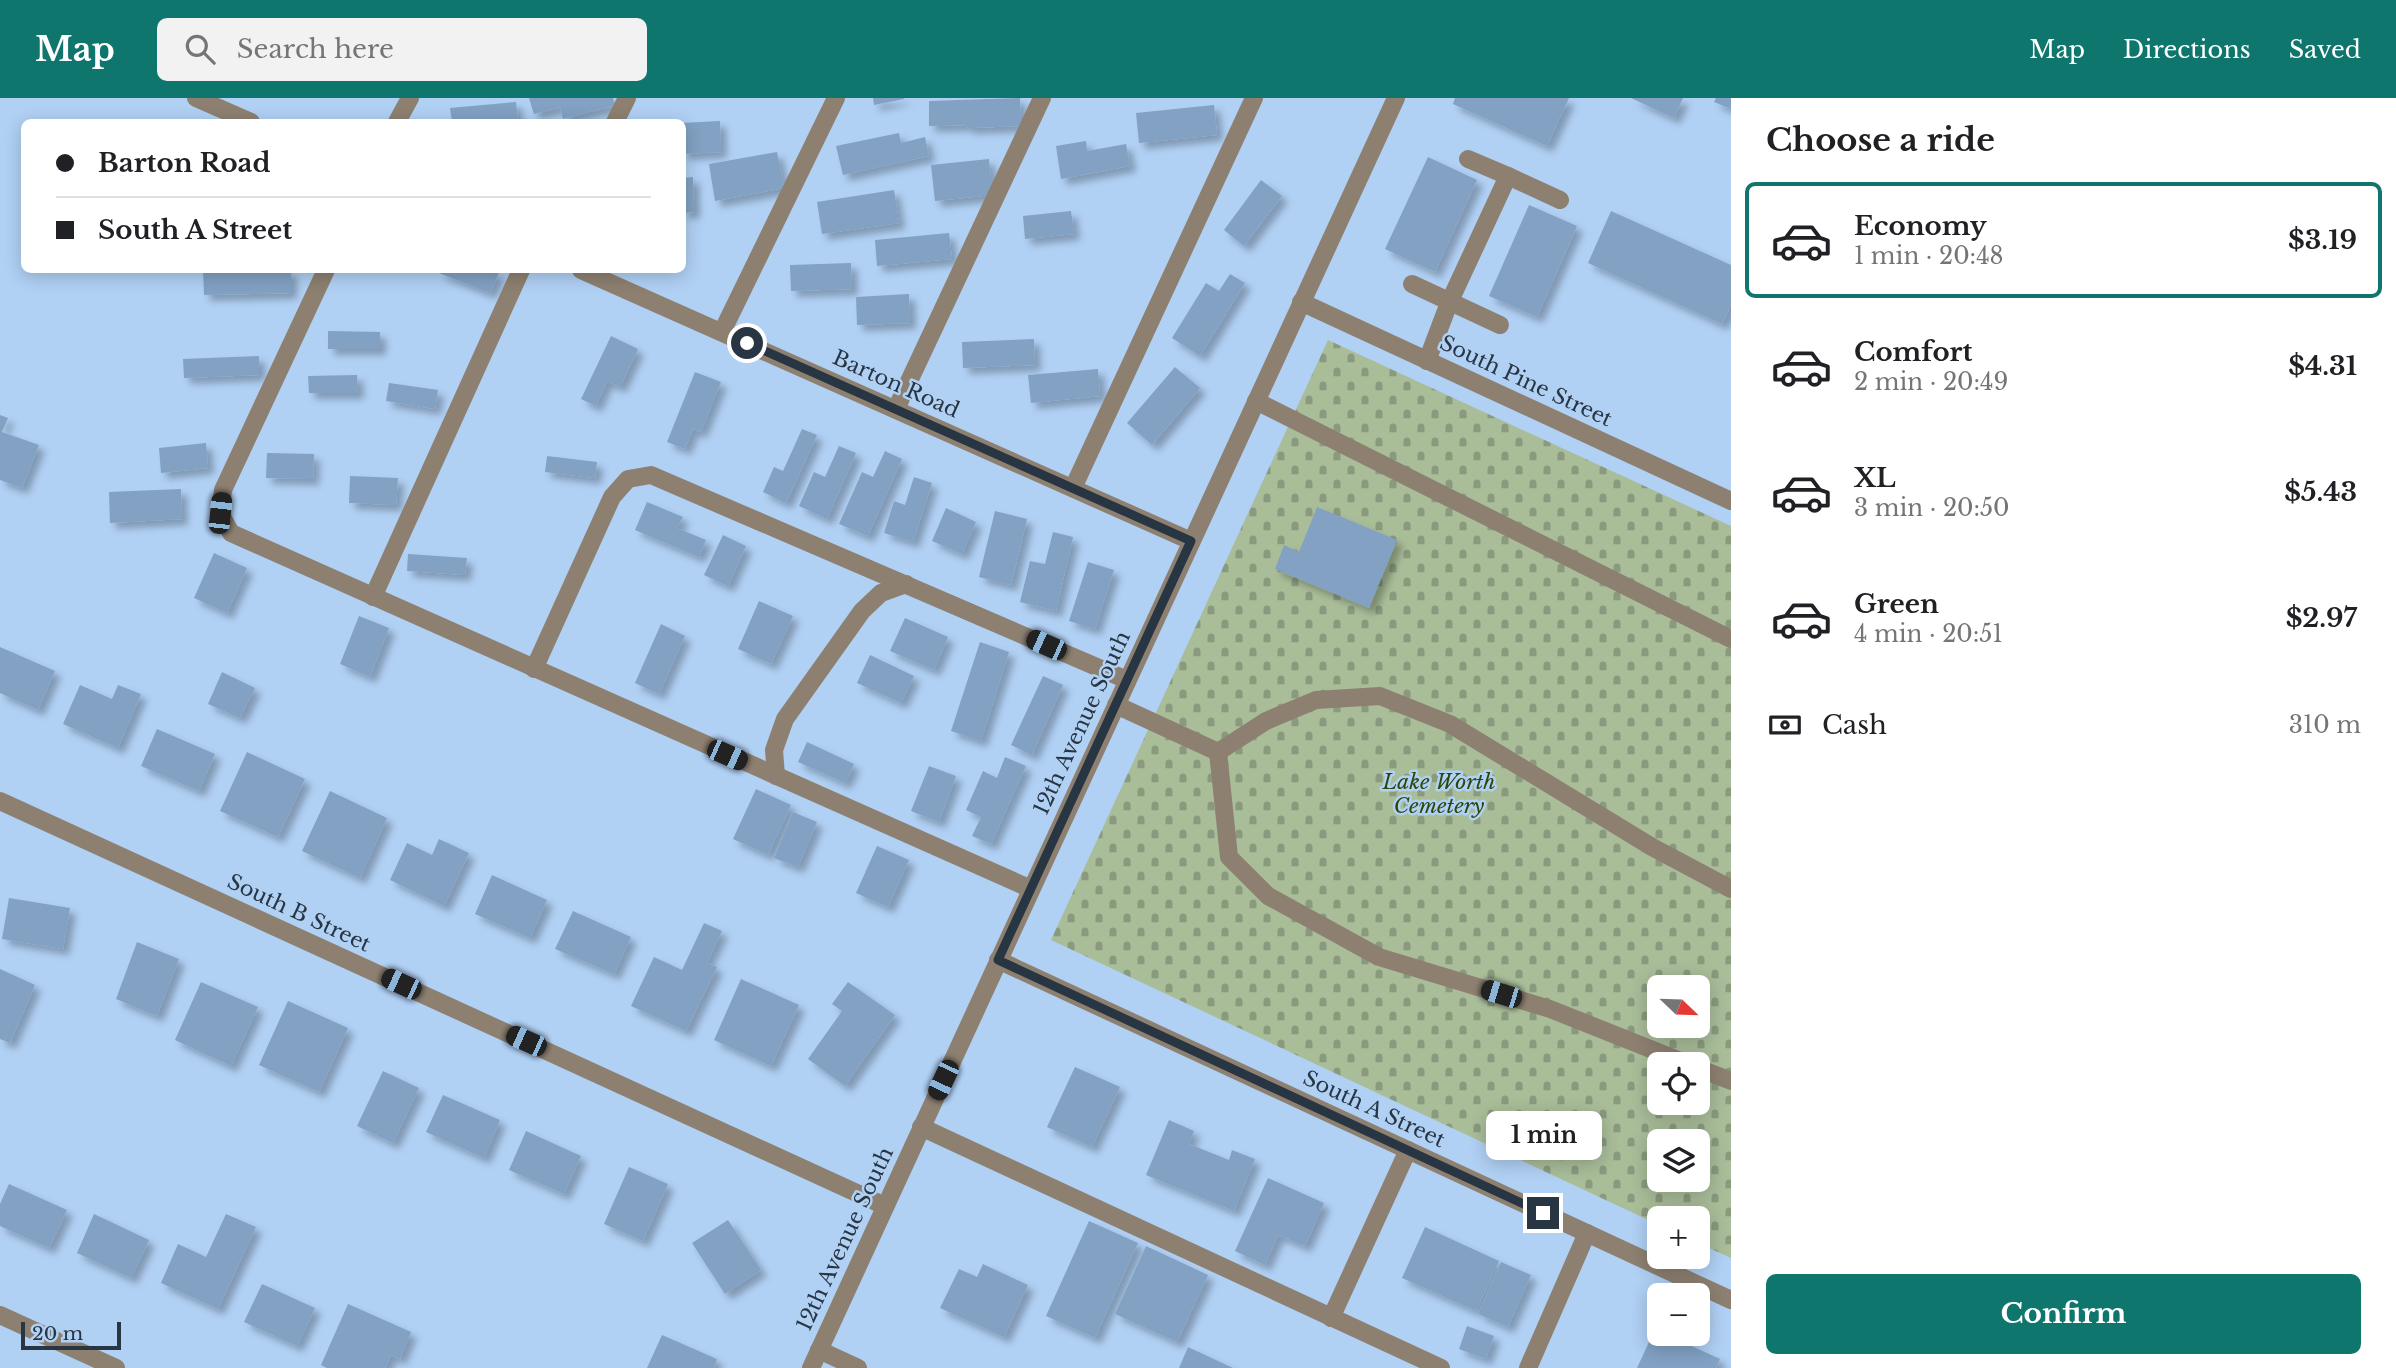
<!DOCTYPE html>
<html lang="en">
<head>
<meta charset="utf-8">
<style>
  body { margin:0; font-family:"Libre Baskerville",serif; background:#f2f2f2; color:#202124; height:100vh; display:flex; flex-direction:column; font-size:26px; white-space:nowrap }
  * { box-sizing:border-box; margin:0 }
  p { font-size:23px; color:#757577 }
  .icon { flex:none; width:38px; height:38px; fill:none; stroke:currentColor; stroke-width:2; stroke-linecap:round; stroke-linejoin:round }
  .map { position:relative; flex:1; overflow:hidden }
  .side { display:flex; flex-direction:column; background:#fff; width:665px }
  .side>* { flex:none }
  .guide { position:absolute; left:21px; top:21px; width:665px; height:154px; border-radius:10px; box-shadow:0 4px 18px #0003; display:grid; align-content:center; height:154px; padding:0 35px; background:#fff }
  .needle { width:46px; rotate:113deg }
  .buttons { position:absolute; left:1647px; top:877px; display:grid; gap:14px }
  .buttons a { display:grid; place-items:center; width:63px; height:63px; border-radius:10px; background:#fff; box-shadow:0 4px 18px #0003; font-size:35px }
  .scale { position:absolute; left:21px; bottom:18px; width:100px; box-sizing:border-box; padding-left:7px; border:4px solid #283543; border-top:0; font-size:19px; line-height:24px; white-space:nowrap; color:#283543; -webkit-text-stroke:5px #b0d0f4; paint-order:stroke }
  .end { position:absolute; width:32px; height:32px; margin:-16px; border:9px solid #283543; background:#fff; box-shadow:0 0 0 4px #fff }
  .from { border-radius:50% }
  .bubble { position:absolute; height:49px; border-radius:10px; background:#fff; box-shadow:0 4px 18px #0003; font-size:23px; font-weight:700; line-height:49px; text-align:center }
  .car { position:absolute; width:21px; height:42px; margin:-21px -10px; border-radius:9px; box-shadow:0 0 5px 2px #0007; background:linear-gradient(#222 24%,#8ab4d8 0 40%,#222 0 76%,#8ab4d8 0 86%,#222 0) }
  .guide b { display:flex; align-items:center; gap:24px; height:66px; font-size:26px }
  .guide b+b { border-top:2px solid #e0e0e0 }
  .guide i { width:18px; height:18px; background:#202124 }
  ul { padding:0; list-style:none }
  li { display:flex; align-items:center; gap:21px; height:116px; margin:0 14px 10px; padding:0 21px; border:4px solid transparent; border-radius:10px }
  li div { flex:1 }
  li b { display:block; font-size:26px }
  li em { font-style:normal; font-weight:700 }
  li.current { border-color:#0f766e }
  li>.icon { width:63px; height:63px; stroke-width:1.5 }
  h2 { padding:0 35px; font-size:32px; line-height:84px }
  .pay { display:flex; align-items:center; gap:18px; height:77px; padding:0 35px; font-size:26px }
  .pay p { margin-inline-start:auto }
  .button { display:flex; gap:14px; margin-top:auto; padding:14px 35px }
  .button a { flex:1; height:80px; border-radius:10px; background:#0f766e; color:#fff; font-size:28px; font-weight:700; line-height:80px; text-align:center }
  header { display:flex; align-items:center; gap:42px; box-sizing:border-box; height:98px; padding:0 35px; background:#0f766e; color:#fff }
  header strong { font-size:33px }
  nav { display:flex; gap:38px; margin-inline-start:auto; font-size:24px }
  .search { width:490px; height:63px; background:#f2f2f2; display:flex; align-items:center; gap:18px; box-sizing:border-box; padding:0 24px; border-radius:10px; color:#757577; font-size:26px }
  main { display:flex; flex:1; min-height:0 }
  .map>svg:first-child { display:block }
  .cemetery { fill:url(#cemetery-stones); fill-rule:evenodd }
  .building { fill:#82a1c3; filter:url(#shadow) }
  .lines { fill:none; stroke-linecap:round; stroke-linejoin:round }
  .minor { stroke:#8d8071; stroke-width:18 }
  .route { stroke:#283543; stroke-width:9 }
  .labels { text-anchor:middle; stroke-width:5; stroke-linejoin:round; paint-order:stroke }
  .street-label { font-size:21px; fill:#283543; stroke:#b0d0f4 }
  .park-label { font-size:21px; font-style:italic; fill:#2d470a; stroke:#b0d0f4 }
</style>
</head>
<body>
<header>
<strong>Map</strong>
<div class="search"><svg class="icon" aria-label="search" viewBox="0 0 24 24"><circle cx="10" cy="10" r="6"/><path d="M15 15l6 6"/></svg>Search here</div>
<nav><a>Map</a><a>Directions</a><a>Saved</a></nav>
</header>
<main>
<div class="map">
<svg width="1731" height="1270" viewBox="0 0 1731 1270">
  <defs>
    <pattern id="cemetery-stones" width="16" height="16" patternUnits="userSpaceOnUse" patternTransform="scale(1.75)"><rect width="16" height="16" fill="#a9bd99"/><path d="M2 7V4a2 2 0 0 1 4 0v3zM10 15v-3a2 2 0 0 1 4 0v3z" fill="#8a9a7e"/></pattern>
    <filter id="shadow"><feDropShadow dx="6" dy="6" stdDeviation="3.5" flood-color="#0004"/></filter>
  </defs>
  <rect width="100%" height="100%" fill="#b0d0f4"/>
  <path class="cemetery" d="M 1328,242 L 1731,428 L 1731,1160 L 1698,1145 L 1698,1120 L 1659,1120 L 1659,1127 L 1051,842 ZM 1659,889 L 1698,889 L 1698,928 L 1659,928 ZM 1659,966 L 1698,966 L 1698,1004 L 1659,1004 ZM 1659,1043 L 1698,1043 L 1698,1082 L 1659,1082 Z"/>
  <g class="building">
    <path d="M 529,0 L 613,0 L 615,7 L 563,21 L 560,9 L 534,16 Z"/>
    <path d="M 873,0 L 904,0 L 904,1 L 874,7 Z"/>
    <path d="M 1020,0 L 1021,28 L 968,30 L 967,27 L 929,28 L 929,3 Z"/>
    <path d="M 1455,0 L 1569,0 L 1547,48 L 1453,6 Z"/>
    <path d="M 1631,0 L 1683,0 L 1674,20 Z"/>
    <path d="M 1716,0 L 1731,0 L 1731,11 L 1714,4 Z"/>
    <path d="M 516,4 L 518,24 L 452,24 L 450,10 Z"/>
    <path d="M 1214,7 L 1217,37 L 1139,45 L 1136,15 Z"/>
    <path d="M 720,23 L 721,54 L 682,56 L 682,25 Z"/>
    <path d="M 899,35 L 901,45 L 925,39 L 929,58 L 843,77 L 836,48 Z"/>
    <path d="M 1086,43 L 1087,53 L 1126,46 L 1130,68 L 1061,81 L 1056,48 Z"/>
    <path d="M 777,54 L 784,90 L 715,103 L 709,66 Z"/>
    <path d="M 1428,59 L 1477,82 L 1435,174 L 1385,151 Z"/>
    <path d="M 989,61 L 992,97 L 935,103 L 931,67 Z"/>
    <path d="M 693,79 L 694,114 L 682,115 L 682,80 Z"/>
    <path d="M 1261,82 L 1282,98 L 1244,148 L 1224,132 Z"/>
    <path d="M 894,92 L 899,125 L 822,136 L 817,104 Z"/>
    <path d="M 1529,107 L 1577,128 L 1537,219 L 1489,198 Z"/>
    <path d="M 1071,113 L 1074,136 L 1025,141 L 1023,118 Z"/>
    <path d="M 1611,113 L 1731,167 L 1731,207 L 1722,226 L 1588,165 Z"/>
    <path d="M 949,135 L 952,161 L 877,168 L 875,142 Z"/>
    <path d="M 851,165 L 852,191 L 791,193 L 790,167 Z"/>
    <path d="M 203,172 L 291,172 L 291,195 L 204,197 Z"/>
    <path d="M 441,172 L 489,172 L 499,175 L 490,195 L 439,175 Z"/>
    <path d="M 1230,176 L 1245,185 L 1200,258 L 1172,240 L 1206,185 L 1219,193 Z"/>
    <path d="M 909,196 L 910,225 L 857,227 L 856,199 Z"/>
    <path d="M 328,233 L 380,234 L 380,251 L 328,251 Z"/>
    <path d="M 611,238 L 638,251 L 620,289 L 607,283 L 596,308 L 581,301 Z"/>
    <path d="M 1034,241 L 1035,267 L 963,270 L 962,244 Z"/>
    <path d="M 259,258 L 259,277 L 184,280 L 183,261 Z"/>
    <path d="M 1175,269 L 1200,290 L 1152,347 L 1127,325 Z"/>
    <path d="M 1098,271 L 1100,298 L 1031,305 L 1028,277 Z"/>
    <path d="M 695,274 L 721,284 L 701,334 L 693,331 L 685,351 L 667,344 Z"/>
    <path d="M 357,277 L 358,295 L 309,295 L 308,278 Z"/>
    <path d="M 389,285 L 438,292 L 435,311 L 386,303 Z"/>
    <path d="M 0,317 L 8,320 L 2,334 L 39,347 L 22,390 L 0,382 Z"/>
    <path d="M 802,331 L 817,337 L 786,405 L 763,394 L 774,369 L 783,373 Z"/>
    <path d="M 206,345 L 208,370 L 161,375 L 159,350 Z"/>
    <path d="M 839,348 L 856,355 L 827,421 L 799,408 L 814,374 L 825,379 Z"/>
    <path d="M 885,353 L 902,361 L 868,438 L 839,426 L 862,374 L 873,379 Z"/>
    <path d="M 267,355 L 314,356 L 313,381 L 266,380 Z"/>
    <path d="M 547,358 L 597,364 L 595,380 L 545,374 Z"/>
    <path d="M 350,378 L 398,380 L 396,407 L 349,405 Z"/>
    <path d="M 914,379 L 932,385 L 913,444 L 884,435 L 894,403 L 905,407 Z"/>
    <path d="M 181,391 L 182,421 L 110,425 L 109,394 Z"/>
    <path d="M 647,404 L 683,419 L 677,430 L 706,442 L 699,459 L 635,432 Z"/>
    <path d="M 1317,409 L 1397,442 L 1369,510 L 1275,471 L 1284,447 L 1299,454 Z"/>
    <path d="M 946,410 L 976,424 L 962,456 L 932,443 Z"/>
    <path d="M 995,413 L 1027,421 L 1011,487 L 979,479 Z"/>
    <path d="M 1053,434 L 1073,439 L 1056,513 L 1020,504 L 1030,463 L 1045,466 Z"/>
    <path d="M 723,437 L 746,448 L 728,488 L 704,477 Z"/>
    <path d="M 214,455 L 247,470 L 227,515 L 194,500 Z"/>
    <path d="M 408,456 L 467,460 L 465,477 L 407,473 Z"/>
    <path d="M 1088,464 L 1114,472 L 1095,531 L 1069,523 Z"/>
    <path d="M 759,503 L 793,518 L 771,566 L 738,551 Z"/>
    <path d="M 359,518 L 389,530 L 370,579 L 340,566 Z"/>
    <path d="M 905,520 L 948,539 L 934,572 L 890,553 Z"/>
    <path d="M 661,526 L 685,538 L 659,596 L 635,585 Z"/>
    <path d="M 980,544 L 1009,554 L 981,643 L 951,633 Z"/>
    <path d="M 0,549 L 55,573 L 38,612 L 0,595 Z"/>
    <path d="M 870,557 L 914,578 L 901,605 L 857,585 Z"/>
    <path d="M 222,574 L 255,590 L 240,620 L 208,606 Z"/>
    <path d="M 1043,578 L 1063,587 L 1032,657 L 1011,647 Z"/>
    <path d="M 80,587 L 112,601 L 118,587 L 141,596 L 118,650 L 63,626 Z"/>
    <path d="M 157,631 L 215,656 L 199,693 L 141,668 Z"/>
    <path d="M 807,644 L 854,666 L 845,685 L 798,664 Z"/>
    <path d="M 247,654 L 305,681 L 278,739 L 220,713 Z"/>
    <path d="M 1005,659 L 1026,668 L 991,746 L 972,738 L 981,719 L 966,712 L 983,673 L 997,680 Z"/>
    <path d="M 929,668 L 956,678 L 939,724 L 911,713 Z"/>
    <path d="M 756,691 L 791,707 L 768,757 L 733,741 Z"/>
    <path d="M 330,693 L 387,720 L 360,780 L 302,753 Z"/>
    <path d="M 793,714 L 817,724 L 798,769 L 774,760 Z"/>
    <path d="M 439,741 L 469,755 L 444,808 L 390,782 L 407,745 L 432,757 Z"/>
    <path d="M 877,748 L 909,762 L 888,809 L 856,795 Z"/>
    <path d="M 492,777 L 547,802 L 530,840 L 475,816 Z"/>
    <path d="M 9,800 L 70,810 L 63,851 L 2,841 Z"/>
    <path d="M 573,813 L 631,839 L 614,876 L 555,851 Z"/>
    <path d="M 704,825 L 722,833 L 707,865 L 717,869 L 686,933 L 631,908 L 654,859 L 682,872 Z"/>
    <path d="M 137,844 L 179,861 L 157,918 L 116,901 Z"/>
    <path d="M 0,871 L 35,887 L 10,945 L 0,941 Z"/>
    <path d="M 741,881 L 799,907 L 771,968 L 714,942 Z"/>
    <path d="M 201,884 L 258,909 L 231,968 L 175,942 Z"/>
    <path d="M 848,884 L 895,917 L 845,988 L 808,961 L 842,913 L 832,906 Z"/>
    <path d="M 288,903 L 348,930 L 319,994 L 259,967 Z"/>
    <path d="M 1075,969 L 1120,989 L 1092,1049 L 1047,1029 Z"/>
    <path d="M 383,973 L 419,990 L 393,1045 L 357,1028 Z"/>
    <path d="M 443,997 L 500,1022 L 484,1060 L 426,1034 Z"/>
    <path d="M 1169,1022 L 1194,1033 L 1189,1046 L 1229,1062 L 1232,1052 L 1255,1061 L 1234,1113 L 1146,1077 Z"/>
    <path d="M 526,1033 L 581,1058 L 564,1096 L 509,1072 Z"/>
    <path d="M 629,1069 L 668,1086 L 643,1143 L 604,1126 Z"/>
    <path d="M 1268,1080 L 1324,1105 L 1305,1148 L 1278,1137 L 1265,1167 L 1235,1153 Z"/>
    <path d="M 9,1086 L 67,1112 L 49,1150 L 0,1128 L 0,1106 Z"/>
    <path d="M 94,1116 L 149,1142 L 131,1180 L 77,1155 Z"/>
    <path d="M 226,1116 L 256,1129 L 218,1211 L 161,1185 L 178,1146 L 206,1159 Z"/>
    <path d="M 728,1122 L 761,1172 L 725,1196 L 692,1145 Z"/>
    <path d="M 1089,1123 L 1138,1145 L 1095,1240 L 1046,1218 Z"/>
    <path d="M 1425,1129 L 1499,1163 L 1476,1213 L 1402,1180 Z"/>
    <path d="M 1146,1148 L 1208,1177 L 1177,1244 L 1115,1216 Z"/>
    <path d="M 1501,1164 L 1531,1177 L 1508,1229 L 1478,1216 Z"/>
    <path d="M 983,1166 L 1028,1187 L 1004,1239 L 940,1210 L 959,1171 L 977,1179 Z"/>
    <path d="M 262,1186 L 315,1210 L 297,1248 L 244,1224 Z"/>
    <path d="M 348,1206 L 411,1234 L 400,1261 L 391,1257 L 385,1270 L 327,1270 L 321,1267 Z"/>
    <path d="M 1467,1228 L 1494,1238 L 1486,1261 L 1459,1251 Z"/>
    <path d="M 1655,1231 L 1659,1236 L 1665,1236 L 1720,1261 L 1716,1270 L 1637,1270 Z"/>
    <path d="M 662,1237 L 717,1261 L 714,1270 L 647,1270 Z"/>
    <path d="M 1188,1249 L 1233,1270 L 1179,1270 Z"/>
  </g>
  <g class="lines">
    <g class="minor">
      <path d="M 196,0 L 251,24"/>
      <path d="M 397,24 L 410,0"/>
      <path d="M 615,24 L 627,0"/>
      <path d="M 1508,78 L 1560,102"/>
      <path d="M 326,172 L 223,392 L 220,415 L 231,435 L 1031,791"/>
      <path d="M 581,172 L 1191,443"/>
      <path d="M 1412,186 L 1500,227"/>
      <path d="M 1301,204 L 1731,403"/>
      <path d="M 722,234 L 836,0"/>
      <path d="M 1427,263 L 1449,205 L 1508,78 L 1468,61"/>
      <path d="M 1256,303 L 1731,541"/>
      <path d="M 896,311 L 1042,0"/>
      <path d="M 1073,390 L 1254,0"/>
      <path d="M 373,499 L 521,172"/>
      <path d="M 534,571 L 612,399 L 628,381 L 651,377 L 1127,582"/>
      <path d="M 1116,607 L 1218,654"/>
      <path d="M 1218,654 L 1229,759 L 1268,798 L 1379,859 L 1550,911 L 1688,966"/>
      <path d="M 1218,654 L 1266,623 L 1316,602 L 1380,598 L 1450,626 L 1652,749 L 1731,791"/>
      <path d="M 776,678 L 774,652 L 785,621 L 862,513 L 881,495 L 906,486"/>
      <path d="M 0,703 L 885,1108"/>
      <path d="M 998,862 L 1731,1202"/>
      <path d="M 1698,970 L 1731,983"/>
      <path d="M 921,1029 L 1441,1270"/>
      <path d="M 0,1217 L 116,1270"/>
      <path d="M 1331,1220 L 1408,1052"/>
      <path d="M 819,1252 L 858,1270"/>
      <path d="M 811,1270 L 1396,0"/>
      <path d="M 1528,1270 L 1587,1135"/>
    </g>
  </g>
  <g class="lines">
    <path class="route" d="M 747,245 L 1191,443 L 998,862 L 1543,1115"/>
  </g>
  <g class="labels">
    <g class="street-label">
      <text transform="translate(1526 283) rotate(25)" y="7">South Pine Street</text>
      <text transform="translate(896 286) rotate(24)" y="7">Barton Road</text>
      <text transform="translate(1082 625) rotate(-65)" y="7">12th Avenue South</text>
      <text transform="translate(299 815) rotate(25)" y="7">South B Street</text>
      <text transform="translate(1374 1011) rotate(25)" y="7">South A Street</text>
      <text transform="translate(845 1141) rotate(-65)" y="7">12th Avenue South</text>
    </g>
    <g class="park-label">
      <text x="1439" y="691">Lake Worth<tspan x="1439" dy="24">Cemetery</tspan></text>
    </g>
  </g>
</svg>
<div class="buttons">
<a><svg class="needle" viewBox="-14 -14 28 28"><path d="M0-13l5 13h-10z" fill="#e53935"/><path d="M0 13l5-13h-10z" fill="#757577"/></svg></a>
<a><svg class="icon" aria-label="locate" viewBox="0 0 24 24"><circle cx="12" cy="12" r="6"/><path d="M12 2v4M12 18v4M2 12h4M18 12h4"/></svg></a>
<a><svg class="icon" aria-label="layers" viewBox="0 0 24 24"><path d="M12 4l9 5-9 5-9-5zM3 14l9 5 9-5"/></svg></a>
<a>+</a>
<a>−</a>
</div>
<div class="scale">20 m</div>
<i class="end from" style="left:747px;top:245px"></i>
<i class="end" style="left:1543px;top:1115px"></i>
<div class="bubble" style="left:1486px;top:1013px;width:116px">1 min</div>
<i class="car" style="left:220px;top:415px;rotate:6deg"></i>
<i class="car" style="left:1046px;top:547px;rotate:294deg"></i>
<i class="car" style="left:727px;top:657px;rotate:114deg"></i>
<i class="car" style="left:401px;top:886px;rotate:295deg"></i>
<i class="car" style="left:1501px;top:896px;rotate:287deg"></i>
<i class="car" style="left:526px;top:943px;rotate:294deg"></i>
<i class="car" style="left:943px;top:982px;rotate:205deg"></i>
<div class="guide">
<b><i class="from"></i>Barton Road</b>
<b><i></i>South A Street</b>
</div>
</div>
<section class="side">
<h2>Choose a ride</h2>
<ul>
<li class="current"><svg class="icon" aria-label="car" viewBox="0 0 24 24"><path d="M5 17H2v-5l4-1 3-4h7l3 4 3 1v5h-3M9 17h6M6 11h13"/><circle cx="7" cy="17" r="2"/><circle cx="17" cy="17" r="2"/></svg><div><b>Economy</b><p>1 min · 20:48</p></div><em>$3.19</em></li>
<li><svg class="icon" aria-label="car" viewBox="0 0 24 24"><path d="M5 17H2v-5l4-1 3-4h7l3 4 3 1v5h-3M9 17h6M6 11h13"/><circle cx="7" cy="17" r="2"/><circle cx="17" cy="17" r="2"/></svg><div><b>Comfort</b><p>2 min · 20:49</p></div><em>$4.31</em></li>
<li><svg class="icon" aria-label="car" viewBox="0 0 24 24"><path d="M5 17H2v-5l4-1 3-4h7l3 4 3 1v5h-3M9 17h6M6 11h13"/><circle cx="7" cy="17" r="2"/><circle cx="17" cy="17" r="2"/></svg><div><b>XL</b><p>3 min · 20:50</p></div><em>$5.43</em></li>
<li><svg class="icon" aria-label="car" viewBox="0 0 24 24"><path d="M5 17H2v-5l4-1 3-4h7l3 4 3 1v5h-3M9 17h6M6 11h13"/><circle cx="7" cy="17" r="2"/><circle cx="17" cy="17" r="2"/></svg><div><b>Green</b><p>4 min · 20:51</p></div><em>$2.97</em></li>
</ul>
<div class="pay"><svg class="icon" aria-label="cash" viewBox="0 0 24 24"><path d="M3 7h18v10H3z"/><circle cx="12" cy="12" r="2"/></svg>Cash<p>310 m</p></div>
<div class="button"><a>Confirm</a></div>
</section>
</main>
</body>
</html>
